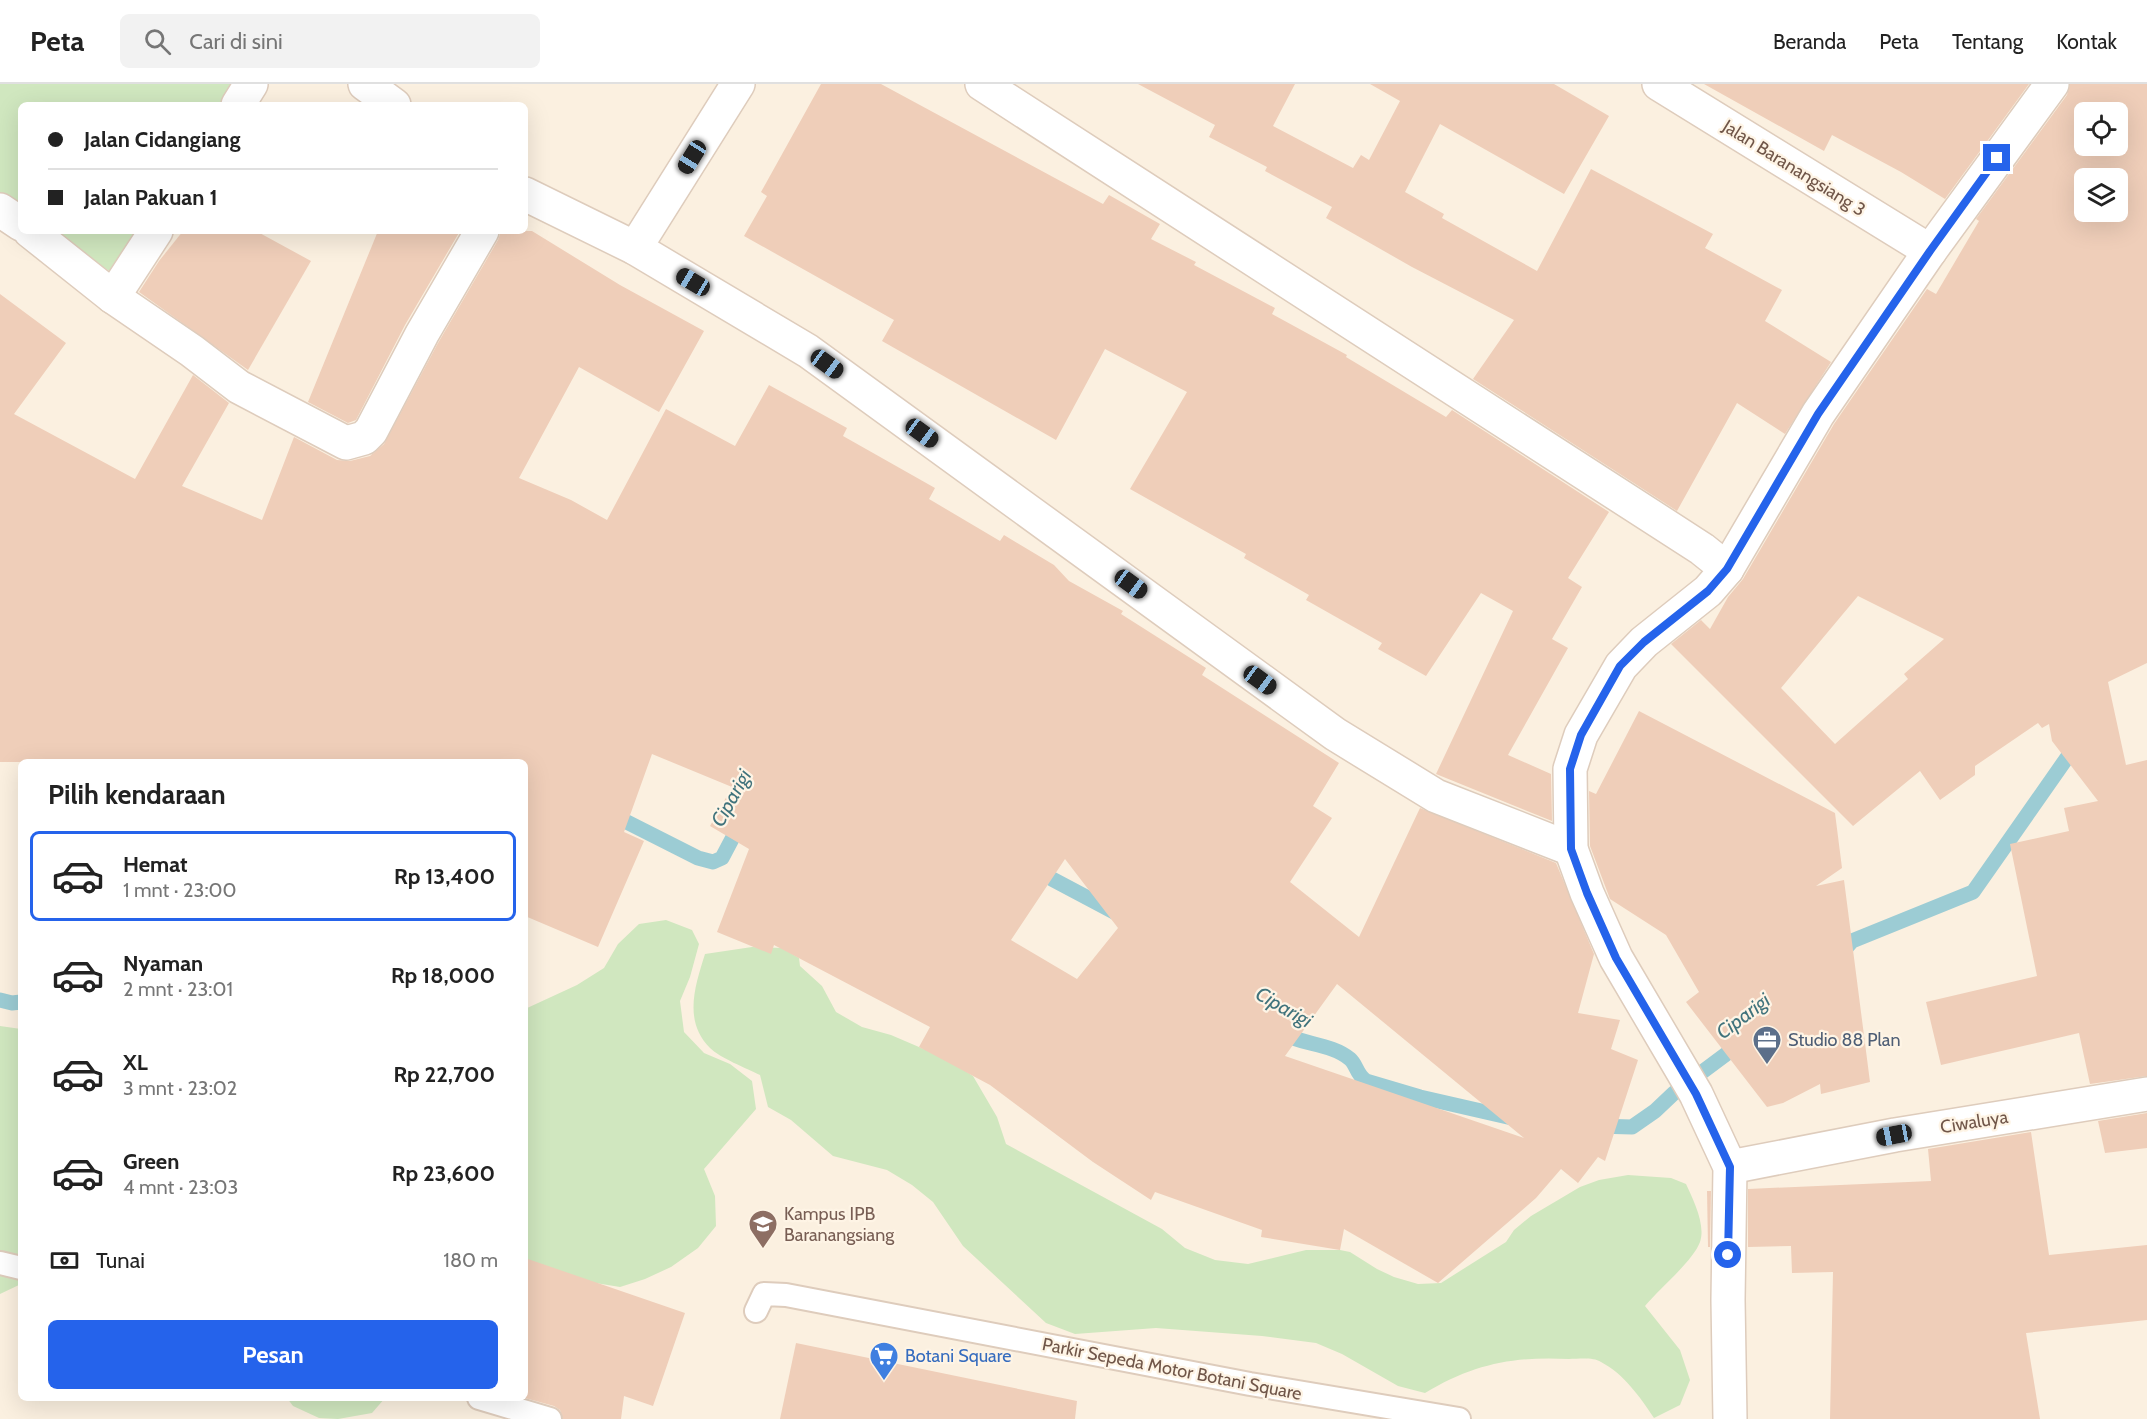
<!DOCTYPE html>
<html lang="id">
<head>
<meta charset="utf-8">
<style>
  body { margin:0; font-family:Cabin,sans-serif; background:#f2f2f2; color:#222; height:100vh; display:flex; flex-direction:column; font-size:22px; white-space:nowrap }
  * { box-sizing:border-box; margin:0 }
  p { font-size:20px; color:#767676 }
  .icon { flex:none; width:33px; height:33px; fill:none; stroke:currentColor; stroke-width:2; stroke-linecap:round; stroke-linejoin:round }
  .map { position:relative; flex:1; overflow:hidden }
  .side { position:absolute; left:18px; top:675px; width:510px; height:642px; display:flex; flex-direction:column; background:#fff; border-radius:9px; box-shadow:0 6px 24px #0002 }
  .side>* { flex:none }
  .hud { position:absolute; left:18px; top:18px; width:510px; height:132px; border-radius:9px; box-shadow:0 6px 24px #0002; display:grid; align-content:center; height:132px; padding:0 30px; background:#fff }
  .fabs { position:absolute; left:2074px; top:18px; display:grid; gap:12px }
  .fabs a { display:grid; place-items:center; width:54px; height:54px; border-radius:9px; background:#fff; box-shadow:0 6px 24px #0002; font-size:30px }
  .end { position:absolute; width:27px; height:27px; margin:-14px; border:8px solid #2563eb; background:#fff; box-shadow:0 0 0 3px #fff }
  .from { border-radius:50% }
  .car { position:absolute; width:18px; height:36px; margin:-18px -9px; border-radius:8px; box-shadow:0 0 4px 2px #0007; background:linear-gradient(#222 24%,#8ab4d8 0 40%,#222 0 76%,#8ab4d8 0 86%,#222 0) }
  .hud b { display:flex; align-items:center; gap:21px; height:57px; font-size:22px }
  .hud b+b { border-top:2px solid #e0e0e0 }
  .hud i { width:15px; height:15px; background:#222 }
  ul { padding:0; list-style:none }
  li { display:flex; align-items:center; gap:18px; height:90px; margin:0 12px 9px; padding:0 18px; border:3px solid transparent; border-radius:9px }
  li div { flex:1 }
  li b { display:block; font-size:22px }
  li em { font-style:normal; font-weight:700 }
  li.active { border-color:#2563eb }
  li>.icon { width:54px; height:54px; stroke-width:1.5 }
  h2 { padding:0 30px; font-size:27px; line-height:72px }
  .pay { display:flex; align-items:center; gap:15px; height:66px; padding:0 30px; font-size:22px }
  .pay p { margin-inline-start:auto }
  .button { display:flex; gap:12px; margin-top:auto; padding:12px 30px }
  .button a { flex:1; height:69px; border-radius:9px; background:#2563eb; color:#fff; font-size:24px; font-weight:700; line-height:69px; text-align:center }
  header { display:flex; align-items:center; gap:36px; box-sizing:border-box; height:84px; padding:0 30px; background:#fff; border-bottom:2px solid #e0e0e0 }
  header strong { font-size:28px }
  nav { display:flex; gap:33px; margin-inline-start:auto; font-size:21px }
  .search { width:420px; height:54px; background:#f2f2f2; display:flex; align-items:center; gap:15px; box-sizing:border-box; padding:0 21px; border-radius:9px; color:#767676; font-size:22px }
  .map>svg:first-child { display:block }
  .green { fill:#d0e7bf }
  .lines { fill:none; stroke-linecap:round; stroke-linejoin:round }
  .stream { stroke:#9cccd4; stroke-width:15 }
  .building { fill:#efceb9; fill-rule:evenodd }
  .service-casing { stroke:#deccbc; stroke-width:26 }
  .minor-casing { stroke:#deccbc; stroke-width:36 }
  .service { stroke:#fff; stroke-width:22 }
  .minor { stroke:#fff; stroke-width:33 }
  .route { stroke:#2563eb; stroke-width:8 }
  .labels { text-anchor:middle; stroke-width:4.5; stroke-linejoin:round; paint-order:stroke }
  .street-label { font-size:18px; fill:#705649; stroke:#fef4e5 }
  .service-label { font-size:18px; fill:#4e5e75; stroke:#fef4e5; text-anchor:start }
  .education-label { font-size:18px; fill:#785e54; stroke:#fef4e5; text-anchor:start }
  .shop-label { font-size:18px; fill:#366cbe; stroke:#fef4e5; text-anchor:start }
  .water-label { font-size:20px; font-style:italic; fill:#40737c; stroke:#fef4e5 }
</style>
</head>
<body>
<header>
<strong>Peta</strong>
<div class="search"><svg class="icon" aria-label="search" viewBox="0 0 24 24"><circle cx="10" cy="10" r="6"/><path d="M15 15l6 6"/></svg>Cari di sini</div>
<nav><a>Beranda</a><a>Peta</a><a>Tentang</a><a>Kontak</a></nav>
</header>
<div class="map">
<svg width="2147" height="1335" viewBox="0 0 2147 1335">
  <rect width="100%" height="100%" fill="#fbf0e0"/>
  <g class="green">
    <path d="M 0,0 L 265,0 L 252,21 L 21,21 L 21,125 L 0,111 Z"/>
    <path d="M 52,147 L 172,147 L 135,205 Z"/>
    <path d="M 666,836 L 692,846 L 699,860 L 690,893 L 680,917 L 684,948 L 704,969 L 730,980 L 752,997 L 756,1025 L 704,1085 L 715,1112 L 716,1142 L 698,1164 L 671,1183 L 645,1195 L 620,1203 L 565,1194 L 525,1184 L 525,925 L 577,901 L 604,884 L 618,860 L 639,840 Z"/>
    <path d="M 752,863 L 782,864 L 799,874 L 800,882 L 822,902 L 836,928 L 862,943 L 891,951 L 947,975 L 973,992 L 997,1033 L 1006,1060 L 1162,1145 L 1185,1164 L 1215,1176 L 1248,1180 L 1306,1166 L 1340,1166 L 1350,1168 L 1377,1185 L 1394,1193 L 1418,1200 L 1441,1199 L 1506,1158 L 1514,1146 L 1531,1132 L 1580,1103 L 1599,1096 L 1628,1091 L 1671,1094 L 1686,1100 C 1693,1115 1706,1141 1700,1158 C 1693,1177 1659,1205 1645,1222 L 1680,1266 L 1690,1296 L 1680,1321 L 1654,1334 C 1640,1313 1624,1290 1601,1278 C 1593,1273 1579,1275 1569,1275 C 1514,1272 1473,1280 1425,1309 L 1398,1302 L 1342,1270 L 1316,1259 L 1262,1252 L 1156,1244 L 1075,1250 L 1046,1239 L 963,1162 L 933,1118 L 912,1101 L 887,1086 L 833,1072 L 791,1036 L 768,1023 L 760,991 C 746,984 720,974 710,964 C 683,937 695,902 705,870 Z"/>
    <path d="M 0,942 L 21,945 L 21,1200 L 0,1210 Z"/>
    <path d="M 287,1314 L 385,1314 L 372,1329 L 338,1335 L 319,1334 L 293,1322 Z"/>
  </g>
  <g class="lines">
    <g class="stream">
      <path d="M 609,729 L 698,774 L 713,778 L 722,774 L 741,738"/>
      <path d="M 1035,782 L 1052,795 L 1118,830"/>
      <path d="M 1839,872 L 1852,857 L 1973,808 L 2078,658"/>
      <path d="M 0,916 L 12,919 L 21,918"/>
      <path d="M 1280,948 C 1301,961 1331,959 1350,975 C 1357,981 1356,990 1366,997 L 1420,1013 L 1512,1034"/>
      <path d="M 1596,1042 L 1632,1043 L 1655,1027 L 1674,1009 L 1741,959"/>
    </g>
  </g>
  <g class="building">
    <path d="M 821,0 L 881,0 L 1103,120 L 1109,111 L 1160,140 L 1151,155 L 1196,178 L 1194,181 L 1275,224 L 1272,230 L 1347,271 L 1346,273 L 1446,333 L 1452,326 L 1609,428 L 1568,494 L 1582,503 L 1552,555 L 1568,564 L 1508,671 L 1551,690 L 1552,737 L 1436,690 L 1513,527 L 1481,509 L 1426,592 L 1378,565 L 1382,559 L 1306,516 L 1309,511 L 1244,474 L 1246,470 L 1130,405 L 1187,308 L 1105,265 L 1056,356 L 882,257 L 894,236 L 744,152 L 767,112 L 761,108 Z"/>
    <path d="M 1138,0 L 1295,0 L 1273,42 L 1353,84 L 1361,71 L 1369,76 L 1400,17 L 1370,0 L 1554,0 L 1609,32 L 1564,110 L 1440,40 L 1405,108 L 1444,130 L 1442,134 L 1537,187 L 1591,85 L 1713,150 L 1705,164 L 1782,206 L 1765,237 L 1831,278 L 1785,350 L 1737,319 L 1677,427 L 1473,295 L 1514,236 L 1412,183 L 1326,134 L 1332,123 L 1265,87 L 1267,83 L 1209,53 L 1215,41 Z"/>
    <path d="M 1704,0 L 2029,0 L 1945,115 L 1901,88 L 1832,51 L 1824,67 Z"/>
    <path d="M 2070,0 L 2147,0 L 2147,579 L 2108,598 L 2126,681 L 2147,676 L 2147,992 L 2090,1000 L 2079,949 L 1941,981 L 1926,918 L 2037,892 L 2010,760 L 2069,747 L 2064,724 L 2098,717 L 2052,657 L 2049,640 L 2042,644 L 2038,639 L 1975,682 L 1975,691 L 1940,716 L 1920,687 L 1853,742 L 1671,560 L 1701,536 L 1710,545 L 1728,513 L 1743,495 L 1834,340 L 1927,205 L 1936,210 L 1979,137 L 1976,135 L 2067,11 ZM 2085,28 L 2118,28 L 2118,62 L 2085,62 ZM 2085,94 L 2118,94 L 2118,128 L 2085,128 ZM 1858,512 L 1944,555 L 1904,590 L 1908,595 L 1835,660 L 1781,604 Z"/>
    <path d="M 183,147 L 256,147 L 311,177 L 248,286 L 139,208 L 159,177 Z"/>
    <path d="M 378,147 L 460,147 L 405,241 L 356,336 L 348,339 L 308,318 Z"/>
    <path d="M 501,147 L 532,147 L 620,201 L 704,247 L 659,328 L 579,283 L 519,394 L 571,416 L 607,436 L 666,325 L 735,362 L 769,301 L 847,344 L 843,352 L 935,404 L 929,415 L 1000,457 L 1004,451 L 1054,481 L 1069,497 L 1123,527 L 1121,530 L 1206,584 L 1202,591 L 1339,679 L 1313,722 L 1332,734 L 1290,798 L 1359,853 L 1420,724 L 1556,779 L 1594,870 L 1578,929 L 1620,936 L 1611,965 L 1638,976 L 1605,1077 L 1598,1073 L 1578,1099 L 1561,1085 L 1536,1114 L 1438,1199 L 1344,1145 L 1340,1166 L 1261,1153 L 1262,1146 L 1155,1108 L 1151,1116 L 1093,1078 L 990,1001 L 919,963 L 930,943 L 774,861 L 771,870 L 717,848 L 749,765 L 710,742 L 732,703 L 652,670 L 624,748 L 644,757 L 598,863 L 525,832 L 525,678 L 0,678 L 0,210 L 66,259 L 14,330 L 135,395 L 193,291 L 229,319 L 182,402 L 262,436 L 294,353 L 337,376 L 350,377 L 370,372 L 384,360 L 438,259 L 498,156 ZM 1065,775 L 1118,844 L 1077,895 L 1011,856 ZM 1337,900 L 1524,1054 L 1285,972 Z"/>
    <path d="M 1639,627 L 1835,729 L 1842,784 L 1816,802 L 1844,796 L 1870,998 L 1821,1010 L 1820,1000 L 1783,1019 L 1767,1023 L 1686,918 L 1699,908 L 1666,851 L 1610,815 L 1590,762 L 1589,707 L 1596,710 Z"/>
    <path d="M 2147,1029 L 2147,1064 L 2105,1069 L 2098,1037 Z"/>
    <path d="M 2031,1048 L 2049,1171 L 2147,1161 L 2147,1236 L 2026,1249 L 2040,1335 L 1830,1335 L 1833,1188 L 1792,1189 L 1791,1162 L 1748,1163 L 1748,1105 L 1931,1097 L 1928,1065 Z"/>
    <path d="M 1707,1107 L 1711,1107 L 1710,1163 L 1708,1163 Z"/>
    <path d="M 525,1174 L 685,1229 L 653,1322 L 624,1312 L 621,1335 L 563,1335 L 560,1326 L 554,1322 L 525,1314 Z"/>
    <path d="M 796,1259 L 1077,1317 L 1075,1335 L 780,1335 Z"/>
  </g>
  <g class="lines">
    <g class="service-casing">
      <g id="service">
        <path d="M 0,1179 L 21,1184"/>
        <path d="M 756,1227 L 764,1210 L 786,1211 L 1250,1300 L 1459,1335"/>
        <path d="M 479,1314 L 550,1335"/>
      </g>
    </g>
    <g class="minor-casing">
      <g id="minor">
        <path d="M 365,0 L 394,21"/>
        <path d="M 982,0 L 1702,465 L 1727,485"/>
        <path d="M 1659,0 L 1930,167"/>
        <path d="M 238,21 L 251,0"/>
        <path d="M 525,110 L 635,164 L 808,267 L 1335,650 L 1436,712 L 1571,765"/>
        <path d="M 0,126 L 21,140"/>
        <path d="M 30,147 L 113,213 L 192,267 L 239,303 L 346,359 L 364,354 L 371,347 L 422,250 L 482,147"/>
        <path d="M 635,164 L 738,0"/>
        <path d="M 113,213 L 156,147"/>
        <path d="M 1730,1083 L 1895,1051 L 2147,1010"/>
        <path d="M 1730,1335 L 1728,1216 L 1730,1083 L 1696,1010 L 1616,874 L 1587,809 L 1571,765 L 1570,685 L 1581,651 L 1621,582 L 1644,558 L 1708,507 L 1727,485 L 1818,330 L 1930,167 L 2052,0"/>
      </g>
    </g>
    <use href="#service" class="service"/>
    <use href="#minor" class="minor"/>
  </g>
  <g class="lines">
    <path class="route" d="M 1728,1171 L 1730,1083 L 1696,1010 L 1616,874 L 1587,809 L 1571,765 L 1570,685 L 1581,651 L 1620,582 L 1644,558 L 1708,507 L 1727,485 L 1818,330 L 1930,167 L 1997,74"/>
  </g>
  <defs>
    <g id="office-pin" transform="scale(1.5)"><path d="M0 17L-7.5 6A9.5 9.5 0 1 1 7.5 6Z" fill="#5c6f8a" stroke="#fef4e5"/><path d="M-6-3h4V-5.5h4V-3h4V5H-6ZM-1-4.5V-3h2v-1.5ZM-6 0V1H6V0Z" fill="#fff"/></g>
    <g id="university-pin" transform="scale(1.5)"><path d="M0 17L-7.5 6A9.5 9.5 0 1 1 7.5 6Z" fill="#8d6e63" stroke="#fef4e5"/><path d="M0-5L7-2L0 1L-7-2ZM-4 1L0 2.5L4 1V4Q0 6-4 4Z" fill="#fff"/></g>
    <g id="supermarket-pin" transform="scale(1.5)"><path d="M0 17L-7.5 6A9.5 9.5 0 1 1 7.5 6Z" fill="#3f7fe0" stroke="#fef4e5"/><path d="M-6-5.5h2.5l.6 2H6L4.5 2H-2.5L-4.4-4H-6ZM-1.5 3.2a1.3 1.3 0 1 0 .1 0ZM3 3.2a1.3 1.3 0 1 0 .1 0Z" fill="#fff"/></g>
  </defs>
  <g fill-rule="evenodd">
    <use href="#office-pin" x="1767" y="956"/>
    <use href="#university-pin" x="763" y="1140"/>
    <use href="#supermarket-pin" x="884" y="1272"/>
  </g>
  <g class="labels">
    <g class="street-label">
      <text transform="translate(1794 84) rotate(32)" y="6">Jalan Baranangsiang 3</text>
      <text transform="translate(1974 1038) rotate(-9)" y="6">Ciwaluya</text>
      <text transform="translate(1172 1285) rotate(11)" y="6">Parkir Sepeda Motor Botani Square</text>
    </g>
    <g class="service-label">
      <text x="1788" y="962">Studio 88 Plan</text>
    </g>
    <g class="education-label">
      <text x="784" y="1136">Kampus IPB<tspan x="784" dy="21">Baranangsiang</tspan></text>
    </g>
    <g class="shop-label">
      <text x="905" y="1278">Botani Square</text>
    </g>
    <g class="water-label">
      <text transform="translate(731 714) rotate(-61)" y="7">Ciparigi</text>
      <text transform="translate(1284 923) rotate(30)" y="7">Ciparigi</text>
      <text transform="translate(1743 932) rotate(-37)" y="7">Ciparigi</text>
    </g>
  </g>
</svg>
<div class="fabs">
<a><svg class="icon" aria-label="locate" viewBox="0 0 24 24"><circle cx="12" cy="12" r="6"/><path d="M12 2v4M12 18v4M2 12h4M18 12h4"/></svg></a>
<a><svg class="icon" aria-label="layers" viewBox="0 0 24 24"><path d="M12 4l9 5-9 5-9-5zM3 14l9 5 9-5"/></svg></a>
</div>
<i class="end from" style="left:1728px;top:1171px"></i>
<i class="end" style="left:1997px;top:74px"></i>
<i class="car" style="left:692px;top:73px;rotate:212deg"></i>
<i class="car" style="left:693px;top:198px;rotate:301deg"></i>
<i class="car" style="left:827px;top:280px;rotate:126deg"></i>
<i class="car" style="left:922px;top:349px;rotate:126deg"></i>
<i class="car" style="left:1131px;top:500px;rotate:126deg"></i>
<i class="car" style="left:1260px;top:596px;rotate:126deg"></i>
<i class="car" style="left:1894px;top:1051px;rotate:259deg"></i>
<div class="hud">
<b><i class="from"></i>Jalan Cidangiang</b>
<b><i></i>Jalan Pakuan 1</b>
</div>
<section class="side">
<h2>Pilih kendaraan</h2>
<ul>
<li class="active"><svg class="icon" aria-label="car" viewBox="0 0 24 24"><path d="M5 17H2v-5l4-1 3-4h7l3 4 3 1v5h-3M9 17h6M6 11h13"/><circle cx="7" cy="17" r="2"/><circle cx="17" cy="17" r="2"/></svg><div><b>Hemat</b><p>1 mnt · 23:00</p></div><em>Rp 13,400</em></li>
<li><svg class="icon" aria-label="car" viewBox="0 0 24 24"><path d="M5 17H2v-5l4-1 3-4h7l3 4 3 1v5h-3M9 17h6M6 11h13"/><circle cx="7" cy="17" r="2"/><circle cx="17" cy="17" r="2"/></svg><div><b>Nyaman</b><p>2 mnt · 23:01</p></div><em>Rp 18,000</em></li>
<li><svg class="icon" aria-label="car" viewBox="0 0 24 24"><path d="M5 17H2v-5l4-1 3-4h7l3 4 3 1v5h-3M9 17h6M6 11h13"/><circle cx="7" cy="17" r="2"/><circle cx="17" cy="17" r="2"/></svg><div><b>XL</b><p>3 mnt · 23:02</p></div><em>Rp 22,700</em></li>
<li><svg class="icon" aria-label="car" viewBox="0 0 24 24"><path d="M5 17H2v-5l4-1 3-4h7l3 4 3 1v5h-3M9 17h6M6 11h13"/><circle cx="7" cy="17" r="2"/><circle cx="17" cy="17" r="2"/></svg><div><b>Green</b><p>4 mnt · 23:03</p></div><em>Rp 23,600</em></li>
</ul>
<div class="pay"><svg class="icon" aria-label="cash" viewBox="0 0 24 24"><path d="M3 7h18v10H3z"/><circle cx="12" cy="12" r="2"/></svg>Tunai<p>180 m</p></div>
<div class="button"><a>Pesan</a></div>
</section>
</div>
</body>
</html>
